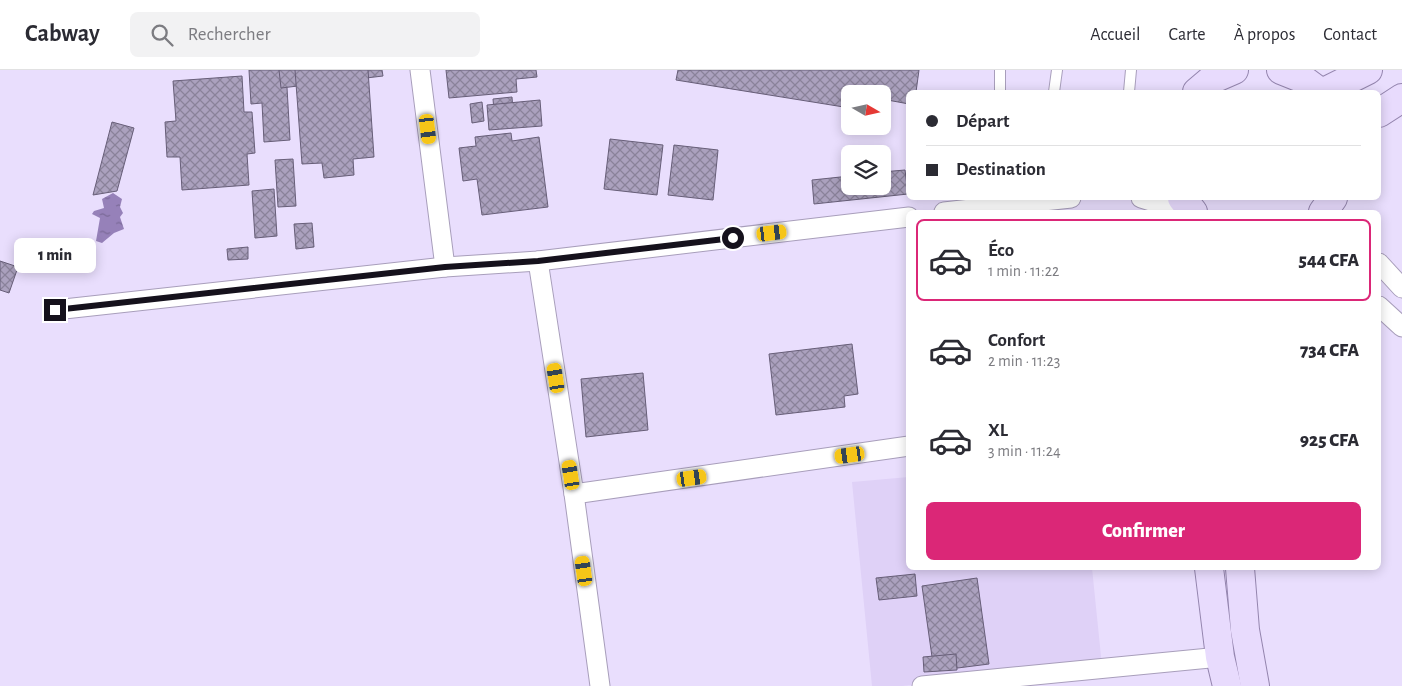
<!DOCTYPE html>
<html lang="fr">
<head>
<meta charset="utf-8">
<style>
  body { margin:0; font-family:"Alegreya Sans",sans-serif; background:#f2f2f3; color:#2b2b33; height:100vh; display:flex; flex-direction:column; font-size:19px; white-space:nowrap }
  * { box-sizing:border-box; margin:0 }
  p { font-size:16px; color:#7c7c81 }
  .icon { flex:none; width:28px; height:28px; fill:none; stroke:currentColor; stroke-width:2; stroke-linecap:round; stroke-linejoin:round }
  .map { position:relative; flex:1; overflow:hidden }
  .details { position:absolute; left:906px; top:140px; width:475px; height:360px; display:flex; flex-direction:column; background:#fff; border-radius:8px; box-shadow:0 2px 12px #0003 }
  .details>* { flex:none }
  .guide { position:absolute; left:906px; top:20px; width:475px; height:110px; border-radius:8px; box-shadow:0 2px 12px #0003; display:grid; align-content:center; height:110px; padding:0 20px; background:#fff }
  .needle { width:32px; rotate:99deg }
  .buttons { position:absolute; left:841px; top:15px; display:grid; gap:10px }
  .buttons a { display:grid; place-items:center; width:50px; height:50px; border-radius:8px; background:#fff; box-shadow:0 2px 12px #0003; font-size:25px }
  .end { position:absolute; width:22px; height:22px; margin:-11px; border:6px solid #15111c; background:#fff; box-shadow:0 0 0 2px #fff }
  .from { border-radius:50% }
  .bubble { position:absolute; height:35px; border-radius:8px; background:#fff; box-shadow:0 2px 12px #0003; font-size:16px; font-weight:800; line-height:35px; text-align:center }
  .car { position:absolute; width:15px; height:30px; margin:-15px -8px; border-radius:6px; box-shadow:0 0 4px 1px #0007; background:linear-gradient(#f5c518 24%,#345 0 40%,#f5c518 0 76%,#345 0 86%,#f5c518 0) }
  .guide b { display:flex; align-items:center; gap:18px; height:48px; font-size:19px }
  .guide b+b { border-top:1px solid #e1e1e2 }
  .guide i { width:12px; height:12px; background:#2b2b33 }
  ul { padding:9px 0 0; list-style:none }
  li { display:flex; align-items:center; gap:15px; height:82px; margin:0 10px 8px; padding:0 10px; border:2px solid transparent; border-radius:8px }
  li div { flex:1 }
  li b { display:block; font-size:19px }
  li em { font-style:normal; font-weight:800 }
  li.active { border-color:#db2777 }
  li>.icon { width:45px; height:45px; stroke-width:1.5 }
  .action { display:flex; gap:10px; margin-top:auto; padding:10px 20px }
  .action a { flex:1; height:58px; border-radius:8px; background:#db2777; color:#fff; font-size:20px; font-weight:800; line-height:58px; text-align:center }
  header { display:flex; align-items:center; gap:30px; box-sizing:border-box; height:70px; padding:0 25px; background:#fff; border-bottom:1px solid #e1e1e2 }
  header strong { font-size:24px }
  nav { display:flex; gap:28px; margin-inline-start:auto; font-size:18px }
  .search { width:350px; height:45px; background:#f2f2f3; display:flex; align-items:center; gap:12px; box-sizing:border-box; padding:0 18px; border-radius:8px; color:#7c7c81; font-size:19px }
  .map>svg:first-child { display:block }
  .built { fill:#dfd1f7 }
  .water { fill:url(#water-ripples) }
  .building { fill:url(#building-cross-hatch); stroke:#675e78 }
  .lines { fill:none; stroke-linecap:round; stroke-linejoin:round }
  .lane-casing { stroke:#a89ebb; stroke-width:12 }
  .street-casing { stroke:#a89ebb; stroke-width:21 }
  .primary-casing { stroke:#9485ae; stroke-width:30 }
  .lane { stroke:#fff; stroke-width:10 }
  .street { stroke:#fff; stroke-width:19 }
  .primary { stroke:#e8dbfd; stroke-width:28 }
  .route { stroke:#15111c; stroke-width:6 }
</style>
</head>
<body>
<header>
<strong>Cabway</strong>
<div class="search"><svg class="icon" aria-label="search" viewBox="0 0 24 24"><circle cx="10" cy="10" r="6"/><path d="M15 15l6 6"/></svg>Rechercher</div>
<nav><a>Accueil</a><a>Carte</a><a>À propos</a><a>Contact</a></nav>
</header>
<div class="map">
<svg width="1402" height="616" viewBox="0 0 1402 616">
  <defs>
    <pattern id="water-ripples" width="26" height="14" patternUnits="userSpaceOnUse" patternTransform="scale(1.25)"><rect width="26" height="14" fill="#9681b9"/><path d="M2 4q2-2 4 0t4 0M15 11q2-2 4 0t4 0" fill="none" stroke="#796896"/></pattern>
    <pattern id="building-cross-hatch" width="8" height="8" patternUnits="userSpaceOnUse" patternTransform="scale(1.25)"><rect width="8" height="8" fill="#aba1be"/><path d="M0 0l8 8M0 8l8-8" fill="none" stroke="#8a829a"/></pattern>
  </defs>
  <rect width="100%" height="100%" fill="#e9defd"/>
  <path class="built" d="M 909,407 L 909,498 L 1092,498 L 1102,596 L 902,616 L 872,616 L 852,412 Z"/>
  <path class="water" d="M 113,123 L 122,129 L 120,137 L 123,143 L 120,147 L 124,159 L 114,163 L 102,173 L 96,171 L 100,148 L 92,144 L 94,141 L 104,138 L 102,129 Z"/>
  <g class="building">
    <path d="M 249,0 L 286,0 L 290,70 L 264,72 L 262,33 L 251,34 Z"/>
    <path d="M 279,0 L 382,0 L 383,6 L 281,18 Z"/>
    <path d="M 295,0 L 368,0 L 374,87 L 353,89 L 354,105 L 324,108 L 322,93 L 302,94 Z"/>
    <path d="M 446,0 L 536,0 L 537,7 L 516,9 L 517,22 L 449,28 Z"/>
    <path d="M 678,0 L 919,0 L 916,22 L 909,22 L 909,34 L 882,29 L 882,24 L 850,24 L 850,38 L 676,10 Z"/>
    <path d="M 242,6 L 244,42 L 252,42 L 255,83 L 247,84 L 249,115 L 182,120 L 180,87 L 167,87 L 165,52 L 176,51 L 173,11 Z"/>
    <path d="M 512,27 L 513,40 L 494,41 L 493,29 Z"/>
    <path d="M 540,30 L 542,56 L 489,60 L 487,35 Z"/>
    <path d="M 482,32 L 484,51 L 472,53 L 470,34 Z"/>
    <path d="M 112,52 L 134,58 L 117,121 L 93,125 Z"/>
    <path d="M 511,63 L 512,71 L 539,67 L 548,137 L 482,145 L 477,109 L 463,111 L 459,78 L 476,76 L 475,67 Z"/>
    <path d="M 610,69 L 663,75 L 657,125 L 604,119 Z"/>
    <path d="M 674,75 L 718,80 L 713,130 L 668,125 Z"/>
    <path d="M 293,89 L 296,136 L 278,137 L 275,90 Z"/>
    <path d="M 905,100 L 908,124 L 814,134 L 812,110 L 850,106 L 850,116 L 882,116 L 882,102 Z"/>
    <path d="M 274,119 L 277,166 L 255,168 L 252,121 Z"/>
    <path d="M 312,153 L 314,177 L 296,179 L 294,154 Z"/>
    <path d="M 248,177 L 248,189 L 228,190 L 227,179 Z"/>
    <path d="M 0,191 L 18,197 L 9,223 L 0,220 Z"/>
    <path d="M 852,274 L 858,324 L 844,326 L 845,337 L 776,345 L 769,284 Z"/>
    <path d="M 643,303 L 648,360 L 586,367 L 581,309 Z"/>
    <path d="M 915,504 L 917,526 L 879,530 L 876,508 Z"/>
    <path d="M 977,508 L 989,594 L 934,601 L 922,516 Z"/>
    <path d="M 956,584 L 957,600 L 924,602 L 923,587 Z"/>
  </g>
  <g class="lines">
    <g class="lane-casing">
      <g id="lane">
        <path d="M 1000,22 L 1000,0"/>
        <path d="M 1054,22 L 1057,0"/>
        <path d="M 1129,22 L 1131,0"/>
      </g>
    </g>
    <g class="street-casing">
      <g id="street">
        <path d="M 420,0 L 445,197"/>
        <path d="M 1141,128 L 1186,142"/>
        <path d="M 944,142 L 1071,128"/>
        <path d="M 538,191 L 574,424 L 600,616"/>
        <path d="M 1379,193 L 1402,218"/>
        <path d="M 1379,236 L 1402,257"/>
        <path d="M 55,240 L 445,197 L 538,191 L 909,147"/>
        <path d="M 574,424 L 909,376"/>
        <path d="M 922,616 L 1220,587"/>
      </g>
    </g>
    <g class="primary-casing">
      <g id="primary">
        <path d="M 1281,0 L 1301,8 L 1320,22"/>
        <path d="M 1197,22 L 1211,10 L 1234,0"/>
        <path d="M 1324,22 L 1368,0"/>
        <path d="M 1379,43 L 1402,28"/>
        <path d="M 1182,128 L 1193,142"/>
        <path d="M 1323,142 L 1333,128"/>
        <path d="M 1209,498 L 1220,587 L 1227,616"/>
        <path d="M 1240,498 L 1245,560 L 1255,616"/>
      </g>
    </g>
    <use href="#lane" class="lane"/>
    <use href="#street" class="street"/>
    <use href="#primary" class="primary"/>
  </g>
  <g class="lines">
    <path class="route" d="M 55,240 L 445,197 L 538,191 L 733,168"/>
  </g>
</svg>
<div class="buttons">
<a><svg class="needle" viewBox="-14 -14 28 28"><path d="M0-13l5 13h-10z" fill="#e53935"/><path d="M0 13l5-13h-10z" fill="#7c7c81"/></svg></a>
<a><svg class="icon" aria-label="layers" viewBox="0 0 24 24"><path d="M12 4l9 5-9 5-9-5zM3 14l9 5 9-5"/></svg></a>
</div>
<i class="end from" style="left:733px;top:168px"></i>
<i class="end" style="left:55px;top:240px"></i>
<div class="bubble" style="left:14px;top:168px;width:82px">1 min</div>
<i class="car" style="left:428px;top:59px;rotate:173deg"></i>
<i class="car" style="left:772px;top:163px;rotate:83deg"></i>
<i class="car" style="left:556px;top:308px;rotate:351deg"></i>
<i class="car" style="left:850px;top:385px;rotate:262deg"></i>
<i class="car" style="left:571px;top:405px;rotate:351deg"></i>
<i class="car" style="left:692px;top:408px;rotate:82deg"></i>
<i class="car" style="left:584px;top:501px;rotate:352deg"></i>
<div class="guide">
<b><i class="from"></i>Départ</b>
<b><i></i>Destination</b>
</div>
<section class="details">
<ul>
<li class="active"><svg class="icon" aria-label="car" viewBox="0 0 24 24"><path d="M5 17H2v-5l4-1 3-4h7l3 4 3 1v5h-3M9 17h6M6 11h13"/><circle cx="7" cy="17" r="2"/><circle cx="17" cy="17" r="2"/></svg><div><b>Éco</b><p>1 min · 11:22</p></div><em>544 CFA</em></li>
<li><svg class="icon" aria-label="car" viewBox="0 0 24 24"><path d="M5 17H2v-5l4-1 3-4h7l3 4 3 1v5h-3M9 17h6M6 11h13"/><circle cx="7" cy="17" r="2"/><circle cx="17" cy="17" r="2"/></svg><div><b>Confort</b><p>2 min · 11:23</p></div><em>734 CFA</em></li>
<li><svg class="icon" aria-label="car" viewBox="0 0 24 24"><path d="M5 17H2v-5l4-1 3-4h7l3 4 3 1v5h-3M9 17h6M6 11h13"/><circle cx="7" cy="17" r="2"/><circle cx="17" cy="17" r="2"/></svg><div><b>XL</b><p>3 min · 11:24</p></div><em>925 CFA</em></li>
</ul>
<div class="action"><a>Confirmer</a></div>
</section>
</div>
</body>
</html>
